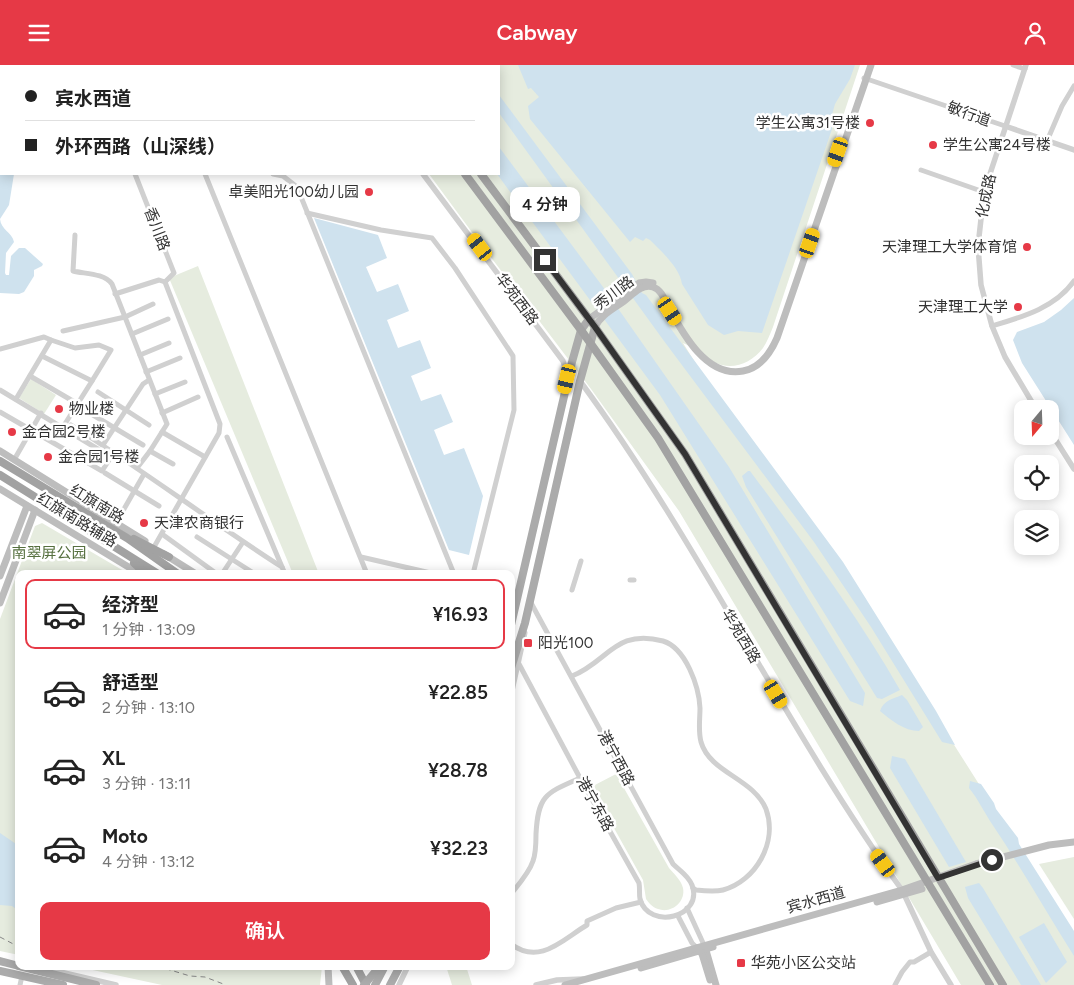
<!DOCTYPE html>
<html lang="zh">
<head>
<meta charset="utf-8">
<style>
  body { margin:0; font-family:Figtree,"Noto Sans SC",sans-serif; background:#f6f6f6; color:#222; height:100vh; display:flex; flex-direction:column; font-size:19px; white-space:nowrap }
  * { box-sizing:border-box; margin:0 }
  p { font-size:16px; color:#767676 }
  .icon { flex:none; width:28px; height:28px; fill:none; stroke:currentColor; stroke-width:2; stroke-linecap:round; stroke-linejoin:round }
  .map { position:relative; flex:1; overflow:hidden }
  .panel { position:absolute; left:15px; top:505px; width:500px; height:400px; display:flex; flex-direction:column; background:#fff; border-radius:10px; box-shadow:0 2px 12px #0003 }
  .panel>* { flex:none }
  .hud { position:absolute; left:0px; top:0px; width:500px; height:110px; box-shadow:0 2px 12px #0003; display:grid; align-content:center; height:110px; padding:0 25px; background:#fff }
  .needle { width:32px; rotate:199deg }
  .buttons { position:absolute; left:1014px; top:335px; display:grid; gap:10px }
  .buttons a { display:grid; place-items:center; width:45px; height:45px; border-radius:10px; background:#fff; box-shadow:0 2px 12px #0003; font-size:25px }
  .end { position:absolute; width:22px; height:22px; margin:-11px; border:6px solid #333; background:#fff; box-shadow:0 0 0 2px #fff }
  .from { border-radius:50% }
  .bubble { position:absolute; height:35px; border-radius:10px; background:#fff; box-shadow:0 2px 12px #0003; font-size:16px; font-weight:600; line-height:35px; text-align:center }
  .car { position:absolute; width:15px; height:30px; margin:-15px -8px; border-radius:6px; box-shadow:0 0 4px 1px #0007; background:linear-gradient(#f5c518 24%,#345 0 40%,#f5c518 0 76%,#345 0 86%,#f5c518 0) }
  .hud b { display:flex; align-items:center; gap:18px; height:48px; font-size:19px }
  .hud b+b { border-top:1px solid #e0e0e0 }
  .hud i { width:12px; height:12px; background:#222 }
  ul { padding:9px 0 0; list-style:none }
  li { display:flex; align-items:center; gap:15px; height:70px; margin:0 10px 8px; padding:0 15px; border:2px solid transparent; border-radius:10px }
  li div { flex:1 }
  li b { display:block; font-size:19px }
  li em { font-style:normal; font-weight:600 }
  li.current { border-color:#e63946 }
  li>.icon { width:45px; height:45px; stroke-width:1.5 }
  .action { display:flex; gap:10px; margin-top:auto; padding:10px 25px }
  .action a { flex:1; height:58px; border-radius:10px; background:#e63946; color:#fff; font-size:20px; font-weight:600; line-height:58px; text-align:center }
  header { display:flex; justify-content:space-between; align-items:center; height:65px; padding:0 25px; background:#e63946; color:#fff; font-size:22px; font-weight:600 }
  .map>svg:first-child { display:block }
  .green { fill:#e6ecdf }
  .water { fill:#cfe2ee }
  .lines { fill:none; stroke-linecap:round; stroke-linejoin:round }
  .minor { stroke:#d0d0d0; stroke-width:5 }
  .tertiary { stroke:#d0d0d0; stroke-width:5.5 }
  .secondary { stroke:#bdbdbd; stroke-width:7 }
  .primary { stroke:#ababab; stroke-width:8 }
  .trunk { stroke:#a2a2a2; stroke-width:8 }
  .rail { stroke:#888; stroke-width:1; stroke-dasharray:5 4; stroke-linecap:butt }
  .primary-bridge { stroke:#ababab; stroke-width:8 }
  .route { stroke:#333; stroke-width:6 }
  .poi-dot { fill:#e63946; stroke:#fff; stroke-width:2 }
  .labels { text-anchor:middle; stroke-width:5; stroke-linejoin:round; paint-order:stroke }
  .street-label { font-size:15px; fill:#333; stroke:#fff }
  .poi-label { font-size:15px; fill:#333; stroke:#fff; text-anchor:start }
  .park-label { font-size:15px; fill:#56703f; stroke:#fff }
</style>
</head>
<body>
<header><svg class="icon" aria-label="menu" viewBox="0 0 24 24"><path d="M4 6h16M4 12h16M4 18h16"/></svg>Cabway<svg class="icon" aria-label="person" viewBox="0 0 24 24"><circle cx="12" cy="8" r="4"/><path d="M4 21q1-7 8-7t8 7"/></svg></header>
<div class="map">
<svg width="1074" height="920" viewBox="0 0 1074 920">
  <rect width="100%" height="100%" fill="#fff"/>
  <g class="green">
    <path d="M 363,0 L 860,0 L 773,262 C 770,269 767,277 763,283 C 751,299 731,306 714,297 C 703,291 693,282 683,278 L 735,361 L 828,481 L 1074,869 L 1074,920 L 961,920 L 679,446 L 591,324 L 474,170 L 429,109 L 499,109 L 499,1 Z"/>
    <path d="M 198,201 L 319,509 L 293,509 L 169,213 Z"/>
    <path d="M 31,314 L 56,330 L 44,349 L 19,333 Z"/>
    <path d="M 42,458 L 129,509 L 19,509 L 19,890 L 0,886 L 0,554 L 35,461 Z"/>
    <path d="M 616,709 L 669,803 C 674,809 681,815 683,823 C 686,837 671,849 658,844 C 652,842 649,838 646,834 L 643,815 L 591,722 Z"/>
    <path d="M 1074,792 L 1074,854 L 1039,799 Z"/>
    <path d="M 74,901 L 322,901 L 320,920 L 162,920 Z"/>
    <path d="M 446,901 L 466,901 L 472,920 L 452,920 Z"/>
  </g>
  <g class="water">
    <path d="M 518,0 L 855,0 L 850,14 L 835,39 L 832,50 L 832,64 L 762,268 L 738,266 L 724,270 L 708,260 L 682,219 C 680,203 661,186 650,175 L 646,173 L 643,176 L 635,172 L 630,177 L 530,54 L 528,41 L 539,32 L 531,23 L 528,24 Z"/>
    <path d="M 499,30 L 632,209 L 642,228 L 646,230 L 843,497 L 936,646 L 955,680 L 942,677 L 871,562 L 814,477 L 664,276 L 499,48 Z"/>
    <path d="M 0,72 L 1,109 L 14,109 L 9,140 L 0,154 C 1,165 12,167 14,177 L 6,188 L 5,208 L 6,210 L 9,210 L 11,191 L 19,183 L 25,183 L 43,199 L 42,201 L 34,205 L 34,211 L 24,227 L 19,229 L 0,228 Z"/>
    <path d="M 499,82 L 603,222 L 729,402 L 865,628 L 863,641 L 850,636 L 660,330 L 497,109 L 499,109 Z"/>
    <path d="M 314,153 L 378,170 L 387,193 L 366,202 L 377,227 L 398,219 L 409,246 L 387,255 L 398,283 L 420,275 L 431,303 L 411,311 L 421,336 L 441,329 L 453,357 L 434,365 L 444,390 L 464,383 L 483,431 L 469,490 L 449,485 Z"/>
    <path d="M 1074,233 L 1074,380 L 1022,298 L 1013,275 L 1017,267 L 1044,257 L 1061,245 Z"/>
    <path d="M 748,406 L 750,406 C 803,477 856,548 900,625 L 882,634 L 877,633 L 746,422 L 742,411 Z"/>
    <path d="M 902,630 L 907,635 L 923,662 L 919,666 C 904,666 891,655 880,646 C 884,635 892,634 902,630 Z"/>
    <path d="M 892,691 L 905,694 L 966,797 L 949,802 L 890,703 Z"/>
    <path d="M 970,716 L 981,719 L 994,738 L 996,744 L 1018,773 L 1019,779 L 1074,866 L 1074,891 C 1046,847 1021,802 992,759 C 984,747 978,734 969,723 Z"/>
    <path d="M 0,768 L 19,781 L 19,846 L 12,841 L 0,840 Z"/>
    <path d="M 979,818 L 983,823 L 1041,920 L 1021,920 L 968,833 L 965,822 Z"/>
    <path d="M 1044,858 L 1067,897 L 1046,918 L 1019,872 Z"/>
  </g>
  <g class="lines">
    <g class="minor">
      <path d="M 97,0 L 97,1"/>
      <path d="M 154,0 L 154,1"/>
      <path d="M 259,0 L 260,1"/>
      <path d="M 1013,0 L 1025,4"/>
      <path d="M 71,1 L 71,0"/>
      <path d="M 247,1 L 248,0"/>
      <path d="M 864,13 L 1005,61"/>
      <path d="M 0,55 L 1,55"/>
      <path d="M 1047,76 L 1062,41 L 1074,21"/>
      <path d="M 921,105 L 984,127"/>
      <path d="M 135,109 L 174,208 L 165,217"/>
      <path d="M 205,109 L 367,509"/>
      <path d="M 273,109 L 283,111 L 297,122 L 454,509"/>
      <path d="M 307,148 L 381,165 L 432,173 L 455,203 L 513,291 L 514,345 L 473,509"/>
      <path d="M 75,170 L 73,206 C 85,209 104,208 112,219 L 167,359 L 150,386 L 137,403"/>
      <path d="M 115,229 L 159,215 L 165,217 L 220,359 L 219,368 L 154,482"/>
      <path d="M 992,261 C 1022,252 1055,243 1074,216"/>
      <path d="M 63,266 L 125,252 L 153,239"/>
      <path d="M 132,269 L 168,254"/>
      <path d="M 0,284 L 44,272 L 51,275"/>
      <path d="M 140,290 L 169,278"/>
      <path d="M 42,291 L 92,316 L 63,362"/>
      <path d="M 146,307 L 180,293"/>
      <path d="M 30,311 L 78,339"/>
      <path d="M 0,325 L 111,392 L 102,406 L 0,347"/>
      <path d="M 98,327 L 149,360"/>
      <path d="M 155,329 L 185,317"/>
      <path d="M 16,334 L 51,275 L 75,283 L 99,280 L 111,285 L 92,316"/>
      <path d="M 83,344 L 143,380"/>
      <path d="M 162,348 L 198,332"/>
      <path d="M 71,360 C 143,405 210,456 282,502"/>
      <path d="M 162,367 L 205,392"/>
      <path d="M 227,372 L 285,509"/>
      <path d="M 103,380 L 143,319 L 149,315"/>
      <path d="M 150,386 L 173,399"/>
      <path d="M 14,395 L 41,348"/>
      <path d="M 105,408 L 159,441"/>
      <path d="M 116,458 L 144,409"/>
      <path d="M 162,469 L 217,509"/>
      <path d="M 197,472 L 255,509"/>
      <path d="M 361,492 L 435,509"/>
      <path d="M 222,509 L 243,477"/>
      <path d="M 630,515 L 634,515"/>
      <path d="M 572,525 L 581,496"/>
      <path d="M 519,599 L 580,713 L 639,818 C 640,823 639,829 640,834 C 649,866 704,852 692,820 C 688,810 680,806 673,799 L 530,536"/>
      <path d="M 572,611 C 608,597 615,563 663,576 C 686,583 699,622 700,643 C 700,655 698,665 701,677 C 710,708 753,713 766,744 C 778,777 756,816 723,825 C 715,827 705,826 696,825 L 693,823"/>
      <path d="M 511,631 L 525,568"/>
      <path d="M 511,829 C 519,819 529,808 533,796 C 536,788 536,777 536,769 C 538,730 546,728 580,713"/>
      <path d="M 687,843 L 704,880"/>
      <path d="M 678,851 L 692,878 L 696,882"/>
      <path d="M 511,879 C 540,901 563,874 587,860 L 587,856 L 616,843 L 641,837"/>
      <path d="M 20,920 L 22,911"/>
      <path d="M 895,920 L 902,907 L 910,897 L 914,897 L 931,887"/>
    </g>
    <g class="tertiary">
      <path d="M 356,0 L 357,1"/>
      <path d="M 1026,0 L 984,127 L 978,181 L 981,220 L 992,261 L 1005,292 L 1036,344"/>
      <path d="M 1005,61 L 1074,85"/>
      <path d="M 423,109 L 563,296 L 567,309"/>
      <path d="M 580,316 C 699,478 785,662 902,825"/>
      <path d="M 1050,366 L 1074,404"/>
      <path d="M 904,829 L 931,887 L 951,920"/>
      <path d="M 43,903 L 116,920"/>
      <path d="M 399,920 L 408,901"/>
      <path d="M 536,920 L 557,915 L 583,914"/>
    </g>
    <g class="secondary">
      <path d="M 589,254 L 639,218 L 646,217 L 653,218"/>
      <path d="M 595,262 C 601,250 613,244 623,237 C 631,231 642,218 653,222 C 662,225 665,236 669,243 C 683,269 707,313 743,306 C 760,303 770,289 777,273 L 871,0"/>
      <path d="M 0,386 L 145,476"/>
      <path d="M 0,424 L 140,509"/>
      <path d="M 164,489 L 196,509"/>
      <path d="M 0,511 L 27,441"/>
      <path d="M 0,538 L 35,445"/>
      <path d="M 877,837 L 922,824"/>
      <path d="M 705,882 L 716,920"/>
      <path d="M 697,883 L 702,889 L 710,915"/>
      <path d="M 328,901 L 329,920"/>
      <path d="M 641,903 L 713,882"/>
      <path d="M 565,920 L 902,825 L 976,799 L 1049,780 L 1074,777"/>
    </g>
    <g class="primary">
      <path d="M 511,560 L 572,297 L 581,265 L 589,254"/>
      <path d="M 511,603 L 525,558 L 580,316 L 595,262"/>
      <path d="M 0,896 L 19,901"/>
      <path d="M 19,901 L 96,920"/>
      <path d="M 0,906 L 63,920"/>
      <path d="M 375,920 L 385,901"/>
      <path d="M 390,920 L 400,901"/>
    </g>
    <g class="trunk">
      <path d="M 390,0 L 391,1"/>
      <path d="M 406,0 L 407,1"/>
      <path d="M 465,109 L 581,265 L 658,373 L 990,920"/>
      <path d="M 481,109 L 595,262 L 685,389 L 1003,920"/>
      <path d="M 0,396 L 127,473 L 178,509"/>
      <path d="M 0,410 L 158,509"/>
      <path d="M 134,474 L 169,492"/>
      <path d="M 134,498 L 146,509"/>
      <path d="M 342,901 L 353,920"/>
      <path d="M 356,901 L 366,920"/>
    </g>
    <g class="rail">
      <path d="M 0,872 L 19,882"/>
      <path d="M 157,901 L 190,911 L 205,912 L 226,920"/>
    </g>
    <path class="primary-bridge" d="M 364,920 L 380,901"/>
  </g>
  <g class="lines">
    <path class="route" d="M 545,195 L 595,262 L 685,389 L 938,813 L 992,795"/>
  </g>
  <g class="poi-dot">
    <circle cx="870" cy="58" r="5"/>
    <circle cx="933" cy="80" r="5"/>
    <circle cx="369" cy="127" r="5"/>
    <circle cx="1027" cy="182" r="5"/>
    <circle cx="1018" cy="242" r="5"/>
    <circle cx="59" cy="344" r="5"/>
    <circle cx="12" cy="367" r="5"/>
    <circle cx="48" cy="392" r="5"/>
    <circle cx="144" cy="458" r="5"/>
    <rect x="523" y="573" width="10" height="10" rx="2.5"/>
    <rect x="736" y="893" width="10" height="10" rx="2.5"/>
  </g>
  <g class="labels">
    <g class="street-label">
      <text transform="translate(969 49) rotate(20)" y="5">敏行道</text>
      <text transform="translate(986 131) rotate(-78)" y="5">化成路</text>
      <text transform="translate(157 164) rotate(69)" y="5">香川路</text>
      <text transform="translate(614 228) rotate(-37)" y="5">秀川路</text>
      <text transform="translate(517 234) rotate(53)" y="5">华苑西路</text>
      <text transform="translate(97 439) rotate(31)" y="5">红旗南路</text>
      <text transform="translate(77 455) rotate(31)" y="5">红旗南路辅路</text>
      <text transform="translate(741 571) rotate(59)" y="5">华苑西路</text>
      <text transform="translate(616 693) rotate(62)" y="5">港宁西路</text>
      <text transform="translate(595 739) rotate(61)" y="5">港宁东路</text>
      <text transform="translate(816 835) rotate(-16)" y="5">宾水西道</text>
    </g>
    <g class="poi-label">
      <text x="860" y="63" text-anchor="end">学生公寓31号楼</text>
      <text x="943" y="85">学生公寓24号楼</text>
      <text x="359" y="132" text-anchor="end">卓美阳光100幼儿园</text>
      <text x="1017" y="187" text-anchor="end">天津理工大学体育馆</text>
      <text x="1008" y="247" text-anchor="end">天津理工大学</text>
      <text x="69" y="349">物业楼</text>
      <text x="22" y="372">金合园2号楼</text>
      <text x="58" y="397">金合园1号楼</text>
      <text x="154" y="463">天津农商银行</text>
      <text x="538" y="583">阳光100</text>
      <text x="751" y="903">华苑小区公交站</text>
    </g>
    <g class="park-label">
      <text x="49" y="493">南翠屏公园</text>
    </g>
  </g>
</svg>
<div class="buttons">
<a><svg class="needle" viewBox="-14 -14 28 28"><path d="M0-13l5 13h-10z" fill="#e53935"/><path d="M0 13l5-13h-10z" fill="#767676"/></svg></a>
<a><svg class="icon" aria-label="locate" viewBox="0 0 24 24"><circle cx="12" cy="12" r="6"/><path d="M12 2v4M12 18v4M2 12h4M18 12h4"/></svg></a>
<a><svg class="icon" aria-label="layers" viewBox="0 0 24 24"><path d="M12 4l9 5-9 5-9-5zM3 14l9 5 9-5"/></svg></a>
</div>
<i class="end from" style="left:992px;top:795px"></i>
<i class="end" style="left:545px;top:195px"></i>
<div class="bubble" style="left:510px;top:122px;width:70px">4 分钟</div>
<i class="car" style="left:838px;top:87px;rotate:199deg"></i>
<i class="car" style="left:810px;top:178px;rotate:19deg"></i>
<i class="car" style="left:480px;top:182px;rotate:323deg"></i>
<i class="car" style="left:670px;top:246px;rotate:147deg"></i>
<i class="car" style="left:567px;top:314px;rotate:193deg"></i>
<i class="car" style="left:776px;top:629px;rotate:149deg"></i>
<i class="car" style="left:883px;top:798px;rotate:324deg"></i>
<div class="hud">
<b><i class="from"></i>宾水西道</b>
<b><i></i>外环西路（山深线）</b>
</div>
<section class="panel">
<ul>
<li class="current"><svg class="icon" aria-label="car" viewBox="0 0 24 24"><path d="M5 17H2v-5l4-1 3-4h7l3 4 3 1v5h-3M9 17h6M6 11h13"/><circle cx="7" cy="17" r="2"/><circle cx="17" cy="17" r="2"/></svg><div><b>经济型</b><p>1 分钟 · 13:09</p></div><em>¥16.93</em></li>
<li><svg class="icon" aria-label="car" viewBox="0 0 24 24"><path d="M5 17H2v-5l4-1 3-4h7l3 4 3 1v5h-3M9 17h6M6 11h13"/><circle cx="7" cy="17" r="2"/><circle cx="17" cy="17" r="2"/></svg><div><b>舒适型</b><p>2 分钟 · 13:10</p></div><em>¥22.85</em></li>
<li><svg class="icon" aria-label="car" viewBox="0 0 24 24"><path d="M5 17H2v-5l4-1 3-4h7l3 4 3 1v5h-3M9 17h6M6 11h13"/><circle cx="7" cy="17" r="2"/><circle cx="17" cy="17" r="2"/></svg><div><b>XL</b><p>3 分钟 · 13:11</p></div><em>¥28.78</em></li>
<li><svg class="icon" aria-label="car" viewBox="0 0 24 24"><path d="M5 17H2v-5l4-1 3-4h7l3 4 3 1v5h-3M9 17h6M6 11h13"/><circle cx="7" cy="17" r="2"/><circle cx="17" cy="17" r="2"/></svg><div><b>Moto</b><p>4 分钟 · 13:12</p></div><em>¥32.23</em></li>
</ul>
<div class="action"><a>确认</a></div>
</section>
</div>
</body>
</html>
